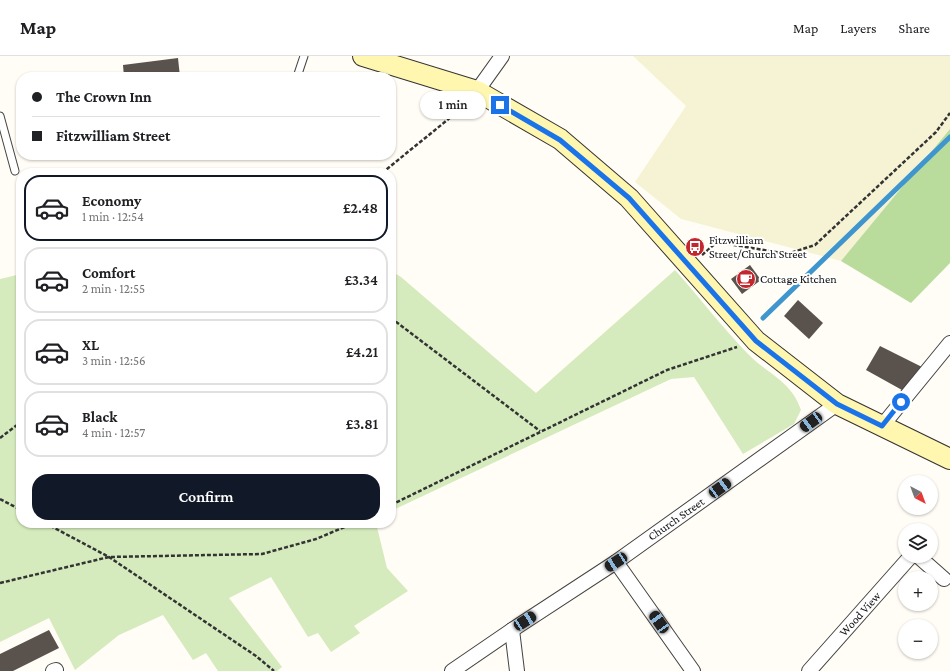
<!DOCTYPE html>
<html lang="en">
<head>
<meta charset="utf-8">
<style>
  body { margin:0; font-family:"Crimson Pro",serif; background:#f6f6f6; color:#202124; height:100vh; display:flex; flex-direction:column; font-size:15px; white-space:nowrap }
  * { box-sizing:border-box; margin:0 }
  p { font-size:13px; color:#757577 }
  .icon { flex:none; width:22px; height:22px; fill:none; stroke:currentColor; stroke-width:2; stroke-linecap:round; stroke-linejoin:round }
  .map { position:relative; flex:1; overflow:hidden }
  .panel { position:absolute; left:16px; top:112px; width:380px; height:360px; display:flex; flex-direction:column; background:#fff; border-radius:16px; box-shadow:0 1px 3px #0004 }
  .panel>* { flex:none }
  .banner { position:absolute; left:16px; top:16px; width:380px; height:88px; border-radius:16px; box-shadow:0 1px 3px #0004; display:grid; align-content:center; height:88px; padding:0 16px; background:#fff }
  .needle { width:26px; rotate:139deg }
  .tools { position:absolute; left:898px; top:419px; display:grid; gap:8px }
  .tools a { display:grid; place-items:center; width:40px; height:40px; border-radius:50%; background:#fff; box-shadow:0 1px 3px #0004; font-size:20px }
  .end { position:absolute; width:18px; height:18px; margin:-9px; border:5px solid #1a73e8; background:#fff; box-shadow:0 0 0 2px #fff }
  .from { border-radius:50% }
  .bubble { position:absolute; height:28px; border-radius:14px; background:#fff; box-shadow:0 1px 3px #0004; font-size:13px; font-weight:600; line-height:28px; text-align:center }
  .car { position:absolute; width:12px; height:24px; margin:-12px -6px; border-radius:5px; box-shadow:0 0 3px 1px #0007; background:linear-gradient(#222 24%,#8ab4d8 0 40%,#222 0 76%,#8ab4d8 0 86%,#222 0) }
  .banner b { display:flex; align-items:center; gap:14px; height:38px; font-size:15px }
  .banner b+b { border-top:1px solid #e0e0e0 }
  .banner i { width:10px; height:10px; background:#202124 }
  ul { padding:7px 0 0; list-style:none }
  li { display:flex; align-items:center; gap:12px; height:66px; margin:0 8px 6px; padding:0 8px; border:2px solid #e0e0e0; border-radius:16px }
  li div { flex:1 }
  li b { display:block; font-size:15px }
  li em { font-style:normal; font-weight:600 }
  li.current { border-color:#111827 }
  li>.icon { width:36px; height:36px; stroke-width:1.5 }
  .primary-button { display:flex; gap:8px; margin-top:auto; padding:8px 16px }
  .primary-button a { flex:1; height:46px; border-radius:16px; background:#111827; color:#fff; font-size:16px; font-weight:600; line-height:46px; text-align:center }
  header { display:flex; align-items:center; gap:24px; box-sizing:border-box; height:56px; padding:0 20px; background:#fff; border-bottom:1px solid #e0e0e0 }
  header strong { font-size:19px }
  nav { display:flex; gap:22px; margin-inline-start:auto; font-size:14px }
  .map>svg:first-child { display:block }
  .farmland { fill:#f6f3d4 }
  .green { fill:#d5ebbd }
  .forest { fill:#b9dc9c }
  .lines { fill:none; stroke-linecap:round; stroke-linejoin:round }
  .stream { stroke:#3f96cf; stroke-width:5 }
  .building { fill:#5a524d }
  .service-casing { stroke:#444; stroke-width:9 }
  .minor-casing { stroke:#444; stroke-width:16 }
  .secondary-casing { stroke:#333; stroke-width:22 }
  .path { stroke:#333; stroke-width:2.5; stroke-dasharray:4 2; stroke-linecap:butt }
  .service { stroke:#fff; stroke-width:7 }
  .minor { stroke:#fff; stroke-width:14 }
  .secondary { stroke:#fff6b0; stroke-width:20 }
  .route { stroke:#1a73e8; stroke-width:5 }
  .labels { text-anchor:middle; stroke-width:4; stroke-linejoin:round; paint-order:stroke }
  .poi-label { font-size:12px; fill:#111; stroke:#fff; text-anchor:start }
  .street-label { font-size:12px; fill:#111; stroke:#fff }
</style>
</head>
<body>
<header>
<strong>Map</strong>
<nav><a>Map</a><a>Layers</a><a>Share</a></nav>
</header>
<div class="map">
<svg width="950" height="615" viewBox="0 0 950 615">
  <rect width="100%" height="100%" fill="#fffdf5"/>
  <path class="farmland" d="M 633,0 L 950,0 L 950,73 L 841,205 L 681,163 L 635,126 L 686,50 Z"/>
  <g class="green">
    <path d="M 675,214 C 699,241 722,271 747,297 C 767,318 791,324 801,354 L 794,368 L 743,398 L 694,321 L 671,323 L 391,455 L 391,215 L 401,221 L 536,337 Z"/>
    <path d="M 21,218 L 21,467 L 376,467 L 387,512 L 408,535 L 354,570 L 360,577 L 331,596 L 318,577 L 308,581 L 271,521 L 229,542 L 282,611 L 277,615 L 218,615 L 206,597 L 193,604 L 163,559 L 119,579 L 75,614 L 49,562 L 0,586 L 0,223 Z"/>
  </g>
  <path class="forest" d="M 950,73 L 950,207 L 911,247 L 841,205 Z"/>
  <g class="lines">
    <path class="stream" d="M 763,262 L 950,81"/>
  </g>
  <g class="building">
    <path d="M 178,2 L 180,21 L 124,21 L 123,9 Z"/>
    <path d="M 750,209 L 761,224 L 742,238 L 731,223 Z"/>
    <path d="M 798,244 L 823,267 L 809,283 L 784,260 Z"/>
    <path d="M 880,290 L 922,311 L 902,334 L 866,314 Z"/>
    <path d="M 49,574 L 59,592 L 13,615 L 0,615 L 0,598 Z"/>
  </g>
  <g class="lines">
    <g class="service-casing">
      <g id="service">
        <path d="M 297,21 L 304,0"/>
        <path d="M 0,60 L 15,115"/>
      </g>
    </g>
    <g class="minor-casing">
      <g id="minor">
        <path d="M 477,35 L 502,0"/>
        <path d="M 882,370 L 950,287"/>
        <path d="M 918,500 L 944,523"/>
        <path d="M 616,506 L 693,615"/>
        <path d="M 512,574 L 517,615"/>
        <path d="M 53,615 L 56,614"/>
        <path d="M 452,615 L 512,574 L 616,506 L 837,348"/>
        <path d="M 809,615 L 911,500"/>
      </g>
    </g>
    <g class="secondary-casing">
      <path id="secondary" d="M 363,0 L 477,35 L 560,83 L 629,142 L 756,285 L 837,348 L 950,403"/>
    </g>
    <g class="path">
      <path d="M 382,117 L 451,61 L 459,48"/>
      <path d="M 702,199 L 717,186 L 787,198 L 815,189 L 936,76 L 950,57"/>
      <path d="M 391,262 L 540,375"/>
      <path d="M 0,382 L 21,366"/>
      <path d="M 0,443 L 21,454"/>
      <path d="M 391,449 L 667,314 L 737,291"/>
      <path d="M 45,467 L 109,501 L 256,600 L 274,615"/>
      <path d="M 0,527 L 109,501 L 262,498 L 316,483 L 354,467"/>
    </g>
    <use href="#service" class="service"/>
    <use href="#minor" class="minor"/>
    <use href="#secondary" class="secondary"/>
  </g>
  <g class="lines">
    <path class="route" d="M 500,49 L 560,84 L 629,142 L 756,285 L 837,348 L 882,370 L 901,346"/>
  </g>
  <defs>
    <g id="bus-disc" transform="scale(1)"><circle r="9.5" fill="#c4262e" stroke="#fff"/><path d="M-5-6H5V4H4V6H2V4H-2V6H-4V4H-5ZM-3.5-4V0h7V-4ZM-3.5 1.2v1.5H-2V1.2ZM2 1.2v1.5H3.5V1.2Z" fill="#fff"/></g>
    <g id="cafe-disc" transform="scale(1)"><circle r="9.5" fill="#c4262e" stroke="#fff"/><path d="M-5.5-4.5H6V0H3Q3 3.5 0 3.5H-2.5Q-5.5 3.5-5.5 0ZM3-3.2v2h1.7v-2ZM-6 4.5H4V6H-6Z" fill="#fff"/></g>
  </defs>
  <g fill-rule="evenodd">
    <use href="#bus-disc" x="695" y="191"/>
    <use href="#cafe-disc" x="746" y="223"/>
  </g>
  <g class="labels">
    <g class="poi-label">
      <text x="709" y="188">Fitzwilliam<tspan x="709" dy="14">Street/Church Street</tspan></text>
      <text x="760" y="227">Cottage Kitchen</text>
    </g>
    <g class="street-label">
      <text transform="translate(676 463) rotate(-35)" y="4">Church Street</text>
      <text transform="translate(860 558) rotate(-48)" y="4">Wood View</text>
    </g>
  </g>
</svg>
<div class="tools">
<a><svg class="needle" viewBox="-14 -14 28 28"><path d="M0-13l5 13h-10z" fill="#e53935"/><path d="M0 13l5-13h-10z" fill="#757577"/></svg></a>
<a><svg class="icon" aria-label="layers" viewBox="0 0 24 24"><path d="M12 4l9 5-9 5-9-5zM3 14l9 5 9-5"/></svg></a>
<a>+</a>
<a>−</a>
</div>
<i class="end from" style="left:901px;top:346px"></i>
<i class="end" style="left:500px;top:49px"></i>
<div class="bubble" style="left:420px;top:35px;width:66px">1 min</div>
<i class="car" style="left:811px;top:366px;rotate:234deg"></i>
<i class="car" style="left:720px;top:432px;rotate:54deg"></i>
<i class="car" style="left:616px;top:506px;rotate:237deg"></i>
<i class="car" style="left:525px;top:565px;rotate:57deg"></i>
<i class="car" style="left:659px;top:566px;rotate:325deg"></i>
<div class="banner">
<b><i class="from"></i>The Crown Inn</b>
<b><i></i>Fitzwilliam Street</b>
</div>
<section class="panel">
<ul>
<li class="current"><svg class="icon" aria-label="car" viewBox="0 0 24 24"><path d="M5 17H2v-5l4-1 3-4h7l3 4 3 1v5h-3M9 17h6M6 11h13"/><circle cx="7" cy="17" r="2"/><circle cx="17" cy="17" r="2"/></svg><div><b>Economy</b><p>1 min · 12:54</p></div><em>£2.48</em></li>
<li><svg class="icon" aria-label="car" viewBox="0 0 24 24"><path d="M5 17H2v-5l4-1 3-4h7l3 4 3 1v5h-3M9 17h6M6 11h13"/><circle cx="7" cy="17" r="2"/><circle cx="17" cy="17" r="2"/></svg><div><b>Comfort</b><p>2 min · 12:55</p></div><em>£3.34</em></li>
<li><svg class="icon" aria-label="car" viewBox="0 0 24 24"><path d="M5 17H2v-5l4-1 3-4h7l3 4 3 1v5h-3M9 17h6M6 11h13"/><circle cx="7" cy="17" r="2"/><circle cx="17" cy="17" r="2"/></svg><div><b>XL</b><p>3 min · 12:56</p></div><em>£4.21</em></li>
<li><svg class="icon" aria-label="car" viewBox="0 0 24 24"><path d="M5 17H2v-5l4-1 3-4h7l3 4 3 1v5h-3M9 17h6M6 11h13"/><circle cx="7" cy="17" r="2"/><circle cx="17" cy="17" r="2"/></svg><div><b>Black</b><p>4 min · 12:57</p></div><em>£3.81</em></li>
</ul>
<div class="primary-button"><a>Confirm</a></div>
</section>
</div>
</body>
</html>
